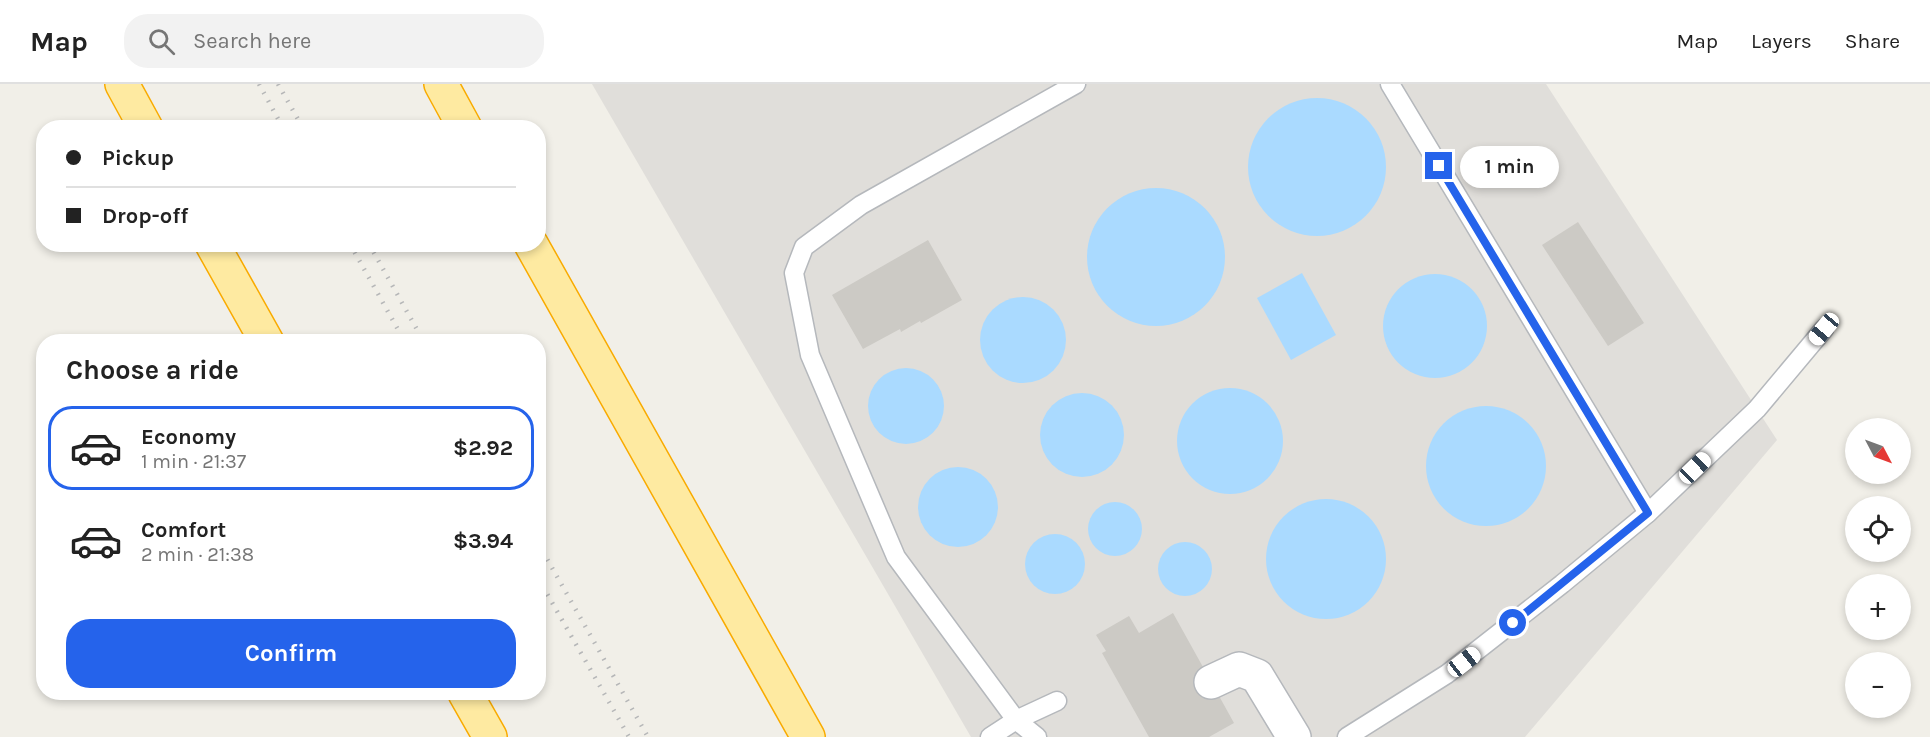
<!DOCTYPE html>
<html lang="en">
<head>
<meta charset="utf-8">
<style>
  body { margin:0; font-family:Karla,sans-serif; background:#f2f2f2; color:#222; height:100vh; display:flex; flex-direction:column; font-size:22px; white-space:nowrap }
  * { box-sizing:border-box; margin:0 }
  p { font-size:20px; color:#767676 }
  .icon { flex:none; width:33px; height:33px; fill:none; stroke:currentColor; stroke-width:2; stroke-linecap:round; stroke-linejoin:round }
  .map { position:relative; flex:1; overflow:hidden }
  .sheet { position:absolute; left:36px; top:250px; width:510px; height:366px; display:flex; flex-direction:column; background:#fff; border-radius:24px; box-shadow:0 3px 9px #0003 }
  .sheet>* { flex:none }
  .top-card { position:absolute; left:36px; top:36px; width:510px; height:132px; border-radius:24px; box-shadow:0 3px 9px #0003; display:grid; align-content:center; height:132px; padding:0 30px; background:#fff }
  .needle { width:39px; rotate:131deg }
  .tools { position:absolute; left:1845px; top:334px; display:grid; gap:12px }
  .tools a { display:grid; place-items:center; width:66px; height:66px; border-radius:50%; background:#fff; box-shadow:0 3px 9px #0003; font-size:30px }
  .end { position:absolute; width:27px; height:27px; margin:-14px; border:8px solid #2563eb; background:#fff; box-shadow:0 0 0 3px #fff }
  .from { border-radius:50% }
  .bubble { position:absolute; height:42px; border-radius:21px; background:#fff; box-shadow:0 3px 9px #0003; font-size:20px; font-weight:700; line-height:42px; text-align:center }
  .car { position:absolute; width:18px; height:36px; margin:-18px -9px; border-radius:8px; box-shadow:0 0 4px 2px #0007; background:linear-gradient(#fff 24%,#345 0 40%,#fff 0 76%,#345 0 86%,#fff 0) }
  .top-card b { display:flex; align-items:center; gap:21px; height:57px; font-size:22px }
  .top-card b+b { border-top:2px solid #e0e0e0 }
  .top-card i { width:15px; height:15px; background:#222 }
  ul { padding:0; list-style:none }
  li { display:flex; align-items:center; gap:18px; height:84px; margin:0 12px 9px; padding:0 18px; border:3px solid transparent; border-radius:24px }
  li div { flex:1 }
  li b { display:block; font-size:22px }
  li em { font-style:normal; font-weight:700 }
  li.selected { border-color:#2563eb }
  li>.icon { width:54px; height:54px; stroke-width:1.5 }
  h2 { padding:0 30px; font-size:27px; line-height:72px }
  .button { display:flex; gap:12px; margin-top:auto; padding:12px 30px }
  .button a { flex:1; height:69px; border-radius:24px; background:#2563eb; color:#fff; font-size:24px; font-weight:700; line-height:69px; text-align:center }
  header { display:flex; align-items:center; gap:36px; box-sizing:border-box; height:84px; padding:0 30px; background:#fff; border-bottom:2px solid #e0e0e0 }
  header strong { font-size:28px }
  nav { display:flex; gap:33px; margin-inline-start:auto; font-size:21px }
  .search { width:420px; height:54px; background:#f2f2f2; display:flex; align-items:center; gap:15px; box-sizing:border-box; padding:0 21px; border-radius:24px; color:#767676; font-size:22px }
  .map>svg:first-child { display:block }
  .industrial { fill:#e0deda }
  .water { fill:#aadaff }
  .building { fill:#cccac5 }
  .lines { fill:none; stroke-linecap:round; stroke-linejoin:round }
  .service-casing { stroke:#b5b8bc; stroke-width:21 }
  .minor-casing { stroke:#b5b8bc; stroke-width:36 }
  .trunk-casing { stroke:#f9ab00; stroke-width:36 }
  .service { stroke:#fff; stroke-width:18 }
  .minor { stroke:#fff; stroke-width:33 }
  .trunk { stroke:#feeaa1; stroke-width:33 }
  .rail { stroke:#b6b7b8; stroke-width:4.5; stroke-dasharray:1.5 8; stroke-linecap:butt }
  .route { stroke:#2563eb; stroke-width:8 }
</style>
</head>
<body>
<header>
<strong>Map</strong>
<div class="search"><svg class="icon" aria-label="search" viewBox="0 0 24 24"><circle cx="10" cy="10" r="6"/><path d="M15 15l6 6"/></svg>Search here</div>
<nav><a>Map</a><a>Layers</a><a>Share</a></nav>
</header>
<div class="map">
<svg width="1930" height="653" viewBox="0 0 1930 653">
  <rect width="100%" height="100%" fill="#f1efe8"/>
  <path class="industrial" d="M 592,0 L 1546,0 L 1777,356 L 1525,653 L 971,653 Z"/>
  <g class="water">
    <circle cx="1317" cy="83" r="69"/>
    <circle cx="1156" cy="173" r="69"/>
    <path d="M 1302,189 L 1336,251 L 1291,276 L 1257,214 Z"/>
    <circle cx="1435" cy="242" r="52"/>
    <circle cx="1023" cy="256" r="43"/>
    <circle cx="906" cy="322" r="38"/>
    <circle cx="1230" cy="357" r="53"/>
    <circle cx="1082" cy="351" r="42"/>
    <circle cx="1486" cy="382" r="60"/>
    <circle cx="958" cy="423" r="40"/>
    <circle cx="1326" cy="475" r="60"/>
    <circle cx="1115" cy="445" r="27"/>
    <circle cx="1055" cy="480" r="30"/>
    <circle cx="1185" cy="485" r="27"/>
  </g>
  <g class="building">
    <path d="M 1578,138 L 1644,239 L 1608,262 L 1542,161 Z"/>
    <path d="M 928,156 L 962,216 L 921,239 L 920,237 L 901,248 L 900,245 L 863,265 L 832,211 Z"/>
    <path d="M 1173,529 L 1234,639 L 1209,653 L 1149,653 L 1102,569 L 1106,567 L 1096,551 L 1129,532 L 1139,549 Z"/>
  </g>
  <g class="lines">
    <g class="service-casing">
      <g id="service">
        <path d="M 1390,0 L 1648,429"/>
        <path d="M 990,653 L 1016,636 L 1057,617"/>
        <path d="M 1037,653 L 1016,636 L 896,473 L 810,271 L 794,189 L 804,163 L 861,121 L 1076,0"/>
        <path d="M 1347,653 L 1447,590 L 1562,500 L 1648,429 L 1757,325 L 1824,245"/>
      </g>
    </g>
    <g class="minor-casing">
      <path id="minor" d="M 1211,598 L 1239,585 L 1257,592 L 1294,653"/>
    </g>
    <g class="trunk-casing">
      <g id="trunk">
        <path d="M 122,0 L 146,44"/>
        <path d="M 441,0 L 465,44"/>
        <path d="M 212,160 L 267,258"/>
        <path d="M 531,160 L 808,653"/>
        <path d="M 465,609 L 490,653"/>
      </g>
    </g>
    <use href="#service" class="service"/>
    <use href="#minor" class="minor"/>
    <use href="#trunk" class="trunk"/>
    <g class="rail">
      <path d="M 259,0 L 283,44"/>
      <path d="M 278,0 L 303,44"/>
      <path d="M 350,160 L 405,258"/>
      <path d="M 369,160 L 424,258"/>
      <path d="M 538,459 L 648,653"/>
      <path d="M 538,494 L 629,653"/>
    </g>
  </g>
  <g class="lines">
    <path class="route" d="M 1439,82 L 1648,429 L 1513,539"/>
  </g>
</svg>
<div class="tools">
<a><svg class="needle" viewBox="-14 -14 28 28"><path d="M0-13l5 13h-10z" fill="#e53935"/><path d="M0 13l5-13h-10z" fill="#767676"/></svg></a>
<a><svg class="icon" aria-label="locate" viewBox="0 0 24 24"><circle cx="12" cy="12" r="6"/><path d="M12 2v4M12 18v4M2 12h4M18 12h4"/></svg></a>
<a>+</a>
<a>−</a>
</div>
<i class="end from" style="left:1513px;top:539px"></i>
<i class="end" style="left:1439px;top:82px"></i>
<div class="bubble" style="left:1460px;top:62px;width:99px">1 min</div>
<i class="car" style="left:1824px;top:245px;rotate:220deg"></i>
<i class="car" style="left:1695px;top:384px;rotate:46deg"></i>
<i class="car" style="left:1464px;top:578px;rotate:52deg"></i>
<div class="top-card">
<b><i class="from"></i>Pickup</b>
<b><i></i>Drop-off</b>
</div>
<section class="sheet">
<h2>Choose a ride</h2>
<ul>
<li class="selected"><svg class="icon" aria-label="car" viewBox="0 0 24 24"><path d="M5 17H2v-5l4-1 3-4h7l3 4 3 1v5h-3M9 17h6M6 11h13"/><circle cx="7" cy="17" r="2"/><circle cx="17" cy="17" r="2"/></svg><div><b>Economy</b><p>1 min · 21:37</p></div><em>$2.92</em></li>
<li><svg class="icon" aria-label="car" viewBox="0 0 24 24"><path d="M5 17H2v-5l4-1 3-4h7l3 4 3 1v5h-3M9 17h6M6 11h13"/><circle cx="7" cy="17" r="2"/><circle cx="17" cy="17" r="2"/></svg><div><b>Comfort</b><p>2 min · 21:38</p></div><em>$3.94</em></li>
</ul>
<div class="button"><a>Confirm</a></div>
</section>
</div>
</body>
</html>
